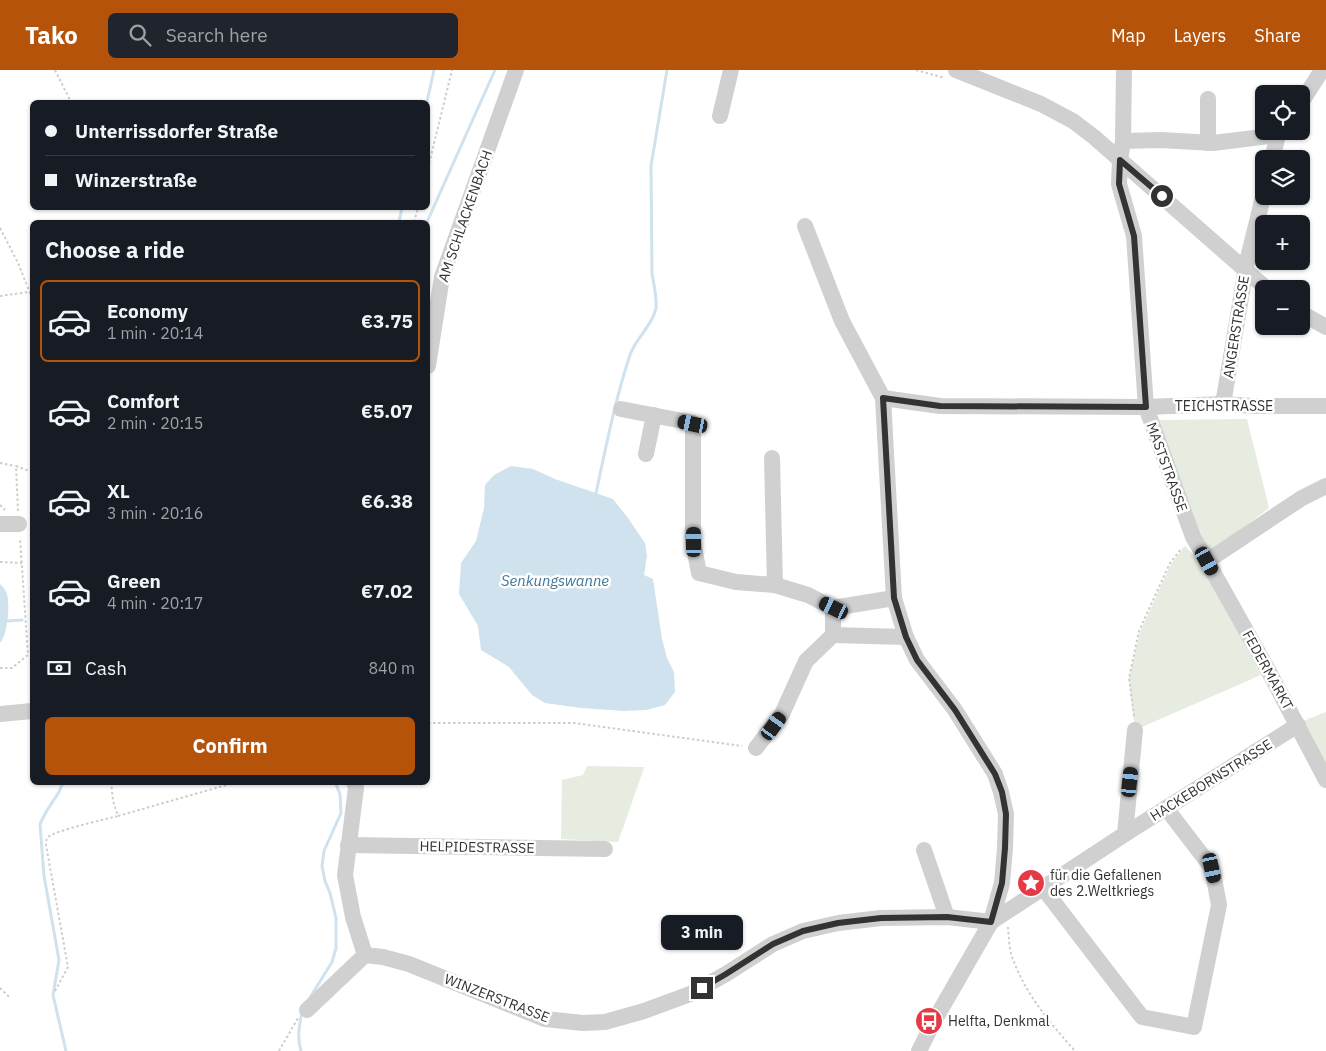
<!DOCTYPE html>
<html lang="en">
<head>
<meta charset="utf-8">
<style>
  body { margin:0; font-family:"IBM Plex Sans",sans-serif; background:#20242c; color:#f1f3f6; height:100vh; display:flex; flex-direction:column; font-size:19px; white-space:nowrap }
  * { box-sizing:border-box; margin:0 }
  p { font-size:16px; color:#9ea1a6 }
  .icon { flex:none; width:28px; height:28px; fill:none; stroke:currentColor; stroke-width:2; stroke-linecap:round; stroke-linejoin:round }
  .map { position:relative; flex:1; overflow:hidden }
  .sheet { position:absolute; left:30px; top:150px; width:400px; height:565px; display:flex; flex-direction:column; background:#171b24; border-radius:8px; box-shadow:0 1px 4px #0004 }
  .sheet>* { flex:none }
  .banner { position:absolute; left:30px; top:30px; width:400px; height:110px; border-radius:8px; box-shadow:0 1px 4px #0004; display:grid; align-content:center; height:110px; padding:0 15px; background:#171b24 }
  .tools { position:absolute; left:1255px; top:15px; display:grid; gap:10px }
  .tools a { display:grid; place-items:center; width:55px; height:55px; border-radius:8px; background:#171b24; box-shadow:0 1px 4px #0004; font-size:25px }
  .end { position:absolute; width:22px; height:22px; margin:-11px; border:6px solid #333; background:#fff; box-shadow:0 0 0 2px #fff }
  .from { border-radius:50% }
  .bubble { position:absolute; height:35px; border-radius:8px; background:#171b24; box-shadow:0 1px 4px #0004; font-size:16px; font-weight:700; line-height:35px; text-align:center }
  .car { position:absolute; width:15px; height:30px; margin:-15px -8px; border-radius:6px; box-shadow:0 0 4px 1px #0007; background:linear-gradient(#222 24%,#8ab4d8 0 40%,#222 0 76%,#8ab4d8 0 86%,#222 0) }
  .banner b { display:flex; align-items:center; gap:18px; height:48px; font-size:19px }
  .banner b+b { border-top:1px solid #363941 }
  .banner i { width:12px; height:12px; background:#f1f3f6 }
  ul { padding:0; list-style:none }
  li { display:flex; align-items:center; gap:15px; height:82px; margin:0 10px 8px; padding:0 5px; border:2px solid transparent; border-radius:8px }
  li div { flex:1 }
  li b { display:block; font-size:19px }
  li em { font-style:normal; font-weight:700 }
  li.on { border-color:#b45309 }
  li>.icon { width:45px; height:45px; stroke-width:1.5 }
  h2 { padding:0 15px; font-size:22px; line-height:60px }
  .pay { display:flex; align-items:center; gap:12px; height:55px; padding:0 15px; font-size:19px }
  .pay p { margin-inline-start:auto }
  .action { display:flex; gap:10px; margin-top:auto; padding:10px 15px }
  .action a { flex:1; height:58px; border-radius:8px; background:#b45309; color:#fff; font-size:20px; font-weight:700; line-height:58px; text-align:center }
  header { display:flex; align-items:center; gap:30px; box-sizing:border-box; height:70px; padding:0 25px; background:#b45309; color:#fff }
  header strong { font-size:24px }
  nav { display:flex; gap:28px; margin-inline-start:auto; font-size:18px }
  .search { width:350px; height:45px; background:#20242c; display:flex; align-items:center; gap:12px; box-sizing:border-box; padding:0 18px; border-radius:8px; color:#9ea1a6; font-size:19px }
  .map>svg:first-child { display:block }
  .green { fill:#e6ecdf }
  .water { fill:#cfe2ee }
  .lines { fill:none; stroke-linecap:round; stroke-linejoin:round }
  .stream { stroke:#cfe2ee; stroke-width:3 }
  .path { stroke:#cdcdcd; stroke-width:2; stroke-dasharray:2.5 2.5; stroke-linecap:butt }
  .minor { stroke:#d0d0d0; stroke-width:16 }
  .route { stroke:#333; stroke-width:6 }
  .labels { text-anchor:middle; stroke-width:5; stroke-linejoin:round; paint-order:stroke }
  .street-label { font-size:14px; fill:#333; stroke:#fff }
  .poi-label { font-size:14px; fill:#333; stroke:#fff; text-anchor:start }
  .water-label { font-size:15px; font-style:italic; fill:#3f7597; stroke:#fff }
</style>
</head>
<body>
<header>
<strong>Tako</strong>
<div class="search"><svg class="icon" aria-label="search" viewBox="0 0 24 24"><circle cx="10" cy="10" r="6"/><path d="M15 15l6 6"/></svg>Search here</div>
<nav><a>Map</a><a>Layers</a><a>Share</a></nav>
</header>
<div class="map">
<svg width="1326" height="981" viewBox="0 0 1326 981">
  <rect width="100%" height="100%" fill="#fff"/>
  <g class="green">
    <path d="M 1247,349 L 1269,438 L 1210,483 L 1196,462 L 1159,350 Z"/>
    <path d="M 1185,476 L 1198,490 L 1261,605 L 1135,660 L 1129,608 L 1140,562 L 1171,494 Z"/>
    <path d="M 1326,642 L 1326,703 L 1298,653 Z"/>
    <path d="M 587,696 L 644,697 L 643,701 L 618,772 L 561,769 L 562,710 L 583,705 Z"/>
  </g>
  <g class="water">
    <path d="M 511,396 L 533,399 L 555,409 L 613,429 L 628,448 L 645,473 L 647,486 L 644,505 L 653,509 L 662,569 L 667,588 L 674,602 L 675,622 L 665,635 L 646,640 L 624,641 L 581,638 L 545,633 L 532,625 L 509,597 L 481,580 L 478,556 L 459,524 L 461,493 L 476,471 L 484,438 L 485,415 L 494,405 Z"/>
    <path d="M 0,514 C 3,517 6,520 7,524 C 10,536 8,563 0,573 Z"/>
  </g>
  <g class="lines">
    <g class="stream">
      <path d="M 427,32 L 434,0"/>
      <path d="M 399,152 L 402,138"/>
      <path d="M 427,152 L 495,0"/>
      <path d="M 596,423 C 606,377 615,330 630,285 C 635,269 653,255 656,238 C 657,227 654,215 652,204 L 651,96 L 667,0"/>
      <path d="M 7,551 L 22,550"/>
      <path d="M 63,712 L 59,722 L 46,742 L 40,754 L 44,806 L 59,890 L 53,925 L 66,981"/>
      <path d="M 311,926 L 332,892 L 336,878 L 336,848 L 330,823 L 325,811 L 322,796 L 324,781 L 341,743 L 340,724 L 335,712"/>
      <path d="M 301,981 C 297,968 299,956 302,942"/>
    </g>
    <g class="path">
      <path d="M 55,0 L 71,32"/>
      <path d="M 916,0 L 945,8"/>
      <path d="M 428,98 L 452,0"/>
      <path d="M 414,152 L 418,138"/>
      <path d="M 0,158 L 18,193 L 32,228"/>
      <path d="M 0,226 L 29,222"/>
      <path d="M 0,393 L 15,396"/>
      <path d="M 0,435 L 5,440"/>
      <path d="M 18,441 L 16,396 L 32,402"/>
      <path d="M 0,492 L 22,493"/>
      <path d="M 0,598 L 12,598 L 28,585 L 20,468"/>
      <path d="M 1134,646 L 1129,608 L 1139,561 L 1170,493 L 1182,478"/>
      <path d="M 428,653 L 574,653 L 742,676"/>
      <path d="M 111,712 L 113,731 L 118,746 L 237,712"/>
      <path d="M 1008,857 C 1009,868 1009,882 1014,892 C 1027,926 1051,954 1075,981"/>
      <path d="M 0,918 L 9,927"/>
      <path d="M 55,921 L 68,897 L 46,775 C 46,772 46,769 48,767 C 54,761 106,749 118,746"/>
      <path d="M 279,981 L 298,948"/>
    </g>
    <g class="minor">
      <path d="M 956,0 L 1041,34 L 1073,51 L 1094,67 L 1267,219"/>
      <path d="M 1124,0 L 1123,71 L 1120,90 L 1119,114 L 1134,166 L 1146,337 L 1193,467 L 1207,491 L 1268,600 L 1326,710"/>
      <path d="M 1208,29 L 1208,73"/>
      <path d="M 1301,33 L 1322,0"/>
      <path d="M 720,46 L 731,0"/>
      <path d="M 1123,71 L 1161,70 L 1213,73 L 1278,65"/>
      <path d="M 1272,89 L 1278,65 L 1281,61"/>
      <path d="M 805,156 L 842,251 L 883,328 L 894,528 L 906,567 L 917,590 L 955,640 L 995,704 L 1001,722 L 1006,744 L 1005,778 L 1002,813 L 991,852 L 933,953 L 919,981"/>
      <path d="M 1301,243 L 1326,257"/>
      <path d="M 428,296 L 442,207 L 516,0"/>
      <path d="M 883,328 L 940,336 L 1146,337 L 1223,334 L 1254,336 L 1326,336"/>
      <path d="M 1223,334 L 1244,210 L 1245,200 L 1264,123"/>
      <path d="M 621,339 L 693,353 L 693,472 L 699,503 L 736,512 L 775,515 L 808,525 L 833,538"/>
      <path d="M 646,384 L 654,345"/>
      <path d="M 772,388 L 775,515"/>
      <path d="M 0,454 L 19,454"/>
      <path d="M 1207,491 L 1302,428 L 1326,416"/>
      <path d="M 833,565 L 906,567"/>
      <path d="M 0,644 L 32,641"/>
      <path d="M 756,678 L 782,644 L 806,591 L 833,565 L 833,538 L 894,528"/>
      <path d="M 354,712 L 356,718 L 345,805 L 353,847 L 365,885 L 383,887 L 409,894 L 545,949 L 583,953 L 605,952 L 644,941 L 690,924 L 726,904 L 773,874 L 803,861 L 838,853 L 881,848 L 947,847 L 991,852"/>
      <path d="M 1125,764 L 1298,655"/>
      <path d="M 348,775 L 605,779"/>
      <path d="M 924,780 L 947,847"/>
      <path d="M 1043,818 L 1142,947 L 1194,957 L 1219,835 L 1212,798 L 1166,738"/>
      <path d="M 991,852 L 1125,764 L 1135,660"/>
      <path d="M 307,940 L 365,885"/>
    </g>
  </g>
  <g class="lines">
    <path class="route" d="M 702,918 L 726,904 L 773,874 L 803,861 L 838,853 L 881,848 L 947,847 L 991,852 L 1002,813 L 1005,778 L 1006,744 L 1002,722 L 995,704 L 955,640 L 917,590 L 906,567 L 894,528 L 883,328 L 940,336 L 1146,337 L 1134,166 L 1119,114 L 1120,90 L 1162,126"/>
  </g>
  <defs>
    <g id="sight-disc" transform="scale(1.4375)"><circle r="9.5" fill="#e63946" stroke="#fff"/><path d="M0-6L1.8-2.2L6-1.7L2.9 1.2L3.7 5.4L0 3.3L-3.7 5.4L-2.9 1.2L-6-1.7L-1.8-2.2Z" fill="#fff"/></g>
    <g id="bus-disc" transform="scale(1.4375)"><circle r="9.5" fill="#e63946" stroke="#fff"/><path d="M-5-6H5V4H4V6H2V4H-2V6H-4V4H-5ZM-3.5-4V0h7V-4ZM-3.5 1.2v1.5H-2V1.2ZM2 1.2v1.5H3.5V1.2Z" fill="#fff"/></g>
  </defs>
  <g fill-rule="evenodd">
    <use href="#sight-disc" x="1031" y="813"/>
    <use href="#bus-disc" x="929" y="951"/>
  </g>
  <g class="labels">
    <g class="street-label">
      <text transform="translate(465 146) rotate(-71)" y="5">AM SCHLACKENBACH</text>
      <text transform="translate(1236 257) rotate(-81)" y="5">ANGERSTRASSE</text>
      <text x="1224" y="341">TEICHSTRASSE</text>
      <text transform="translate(1167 397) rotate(70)" y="5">MASTSTRASSE</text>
      <text transform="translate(1268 600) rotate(61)" y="5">FEDERMARKT</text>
      <text transform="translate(1211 710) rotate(-32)" y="5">HACKEBORNSTRASSE</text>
      <text transform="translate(477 777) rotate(1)" y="5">HELPIDESTRASSE</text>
      <text transform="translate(497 928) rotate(21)" y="5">WINZERSTRASSE</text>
    </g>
    <g class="poi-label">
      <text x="1050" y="810">für die Gefallenen<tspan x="1050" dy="16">des 2.Weltkriegs</tspan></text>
      <text x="948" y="956">Helfta, Denkmal</text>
    </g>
    <g class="water-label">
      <text x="555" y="516">Senkungswanne</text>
    </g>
  </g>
</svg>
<div class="tools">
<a><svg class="icon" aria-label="locate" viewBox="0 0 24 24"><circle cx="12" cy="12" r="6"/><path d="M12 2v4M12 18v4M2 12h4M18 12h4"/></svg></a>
<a><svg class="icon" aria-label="layers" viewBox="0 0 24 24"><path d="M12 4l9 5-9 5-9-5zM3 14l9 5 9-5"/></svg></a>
<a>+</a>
<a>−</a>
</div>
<i class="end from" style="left:1162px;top:126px"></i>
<i class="end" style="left:702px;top:918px"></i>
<div class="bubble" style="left:661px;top:845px;width:82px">3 min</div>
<i class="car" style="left:693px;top:354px;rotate:282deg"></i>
<i class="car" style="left:694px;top:472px;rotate:0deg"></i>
<i class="car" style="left:1207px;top:491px;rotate:151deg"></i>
<i class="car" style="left:834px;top:538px;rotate:296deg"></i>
<i class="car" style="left:774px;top:656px;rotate:36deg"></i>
<i class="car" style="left:1130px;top:712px;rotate:6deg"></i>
<i class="car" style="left:1212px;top:798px;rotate:168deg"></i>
<div class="banner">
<b><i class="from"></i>Unterrissdorfer Straße</b>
<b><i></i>Winzerstraße</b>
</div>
<section class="sheet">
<h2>Choose a ride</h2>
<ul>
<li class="on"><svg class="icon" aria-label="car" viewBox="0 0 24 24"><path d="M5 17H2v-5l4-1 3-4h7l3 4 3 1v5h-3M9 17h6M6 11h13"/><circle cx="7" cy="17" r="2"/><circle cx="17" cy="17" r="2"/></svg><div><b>Economy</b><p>1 min · 20:14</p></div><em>€3.75</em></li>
<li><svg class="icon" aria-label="car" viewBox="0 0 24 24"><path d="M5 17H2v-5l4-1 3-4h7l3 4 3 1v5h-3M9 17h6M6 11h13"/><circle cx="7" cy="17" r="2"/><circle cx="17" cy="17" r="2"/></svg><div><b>Comfort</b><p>2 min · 20:15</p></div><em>€5.07</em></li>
<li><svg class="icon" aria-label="car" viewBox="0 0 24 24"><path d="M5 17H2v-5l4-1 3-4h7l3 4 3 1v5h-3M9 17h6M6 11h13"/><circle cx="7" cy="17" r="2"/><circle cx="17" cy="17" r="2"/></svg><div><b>XL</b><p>3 min · 20:16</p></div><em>€6.38</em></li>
<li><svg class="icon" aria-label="car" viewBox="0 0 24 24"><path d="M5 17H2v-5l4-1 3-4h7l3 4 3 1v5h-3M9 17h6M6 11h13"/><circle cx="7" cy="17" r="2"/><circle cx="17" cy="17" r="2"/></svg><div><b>Green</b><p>4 min · 20:17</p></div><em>€7.02</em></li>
</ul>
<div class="pay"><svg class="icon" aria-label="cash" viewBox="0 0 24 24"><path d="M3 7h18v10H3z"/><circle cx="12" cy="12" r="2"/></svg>Cash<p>840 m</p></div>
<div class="action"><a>Confirm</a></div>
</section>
</div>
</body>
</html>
